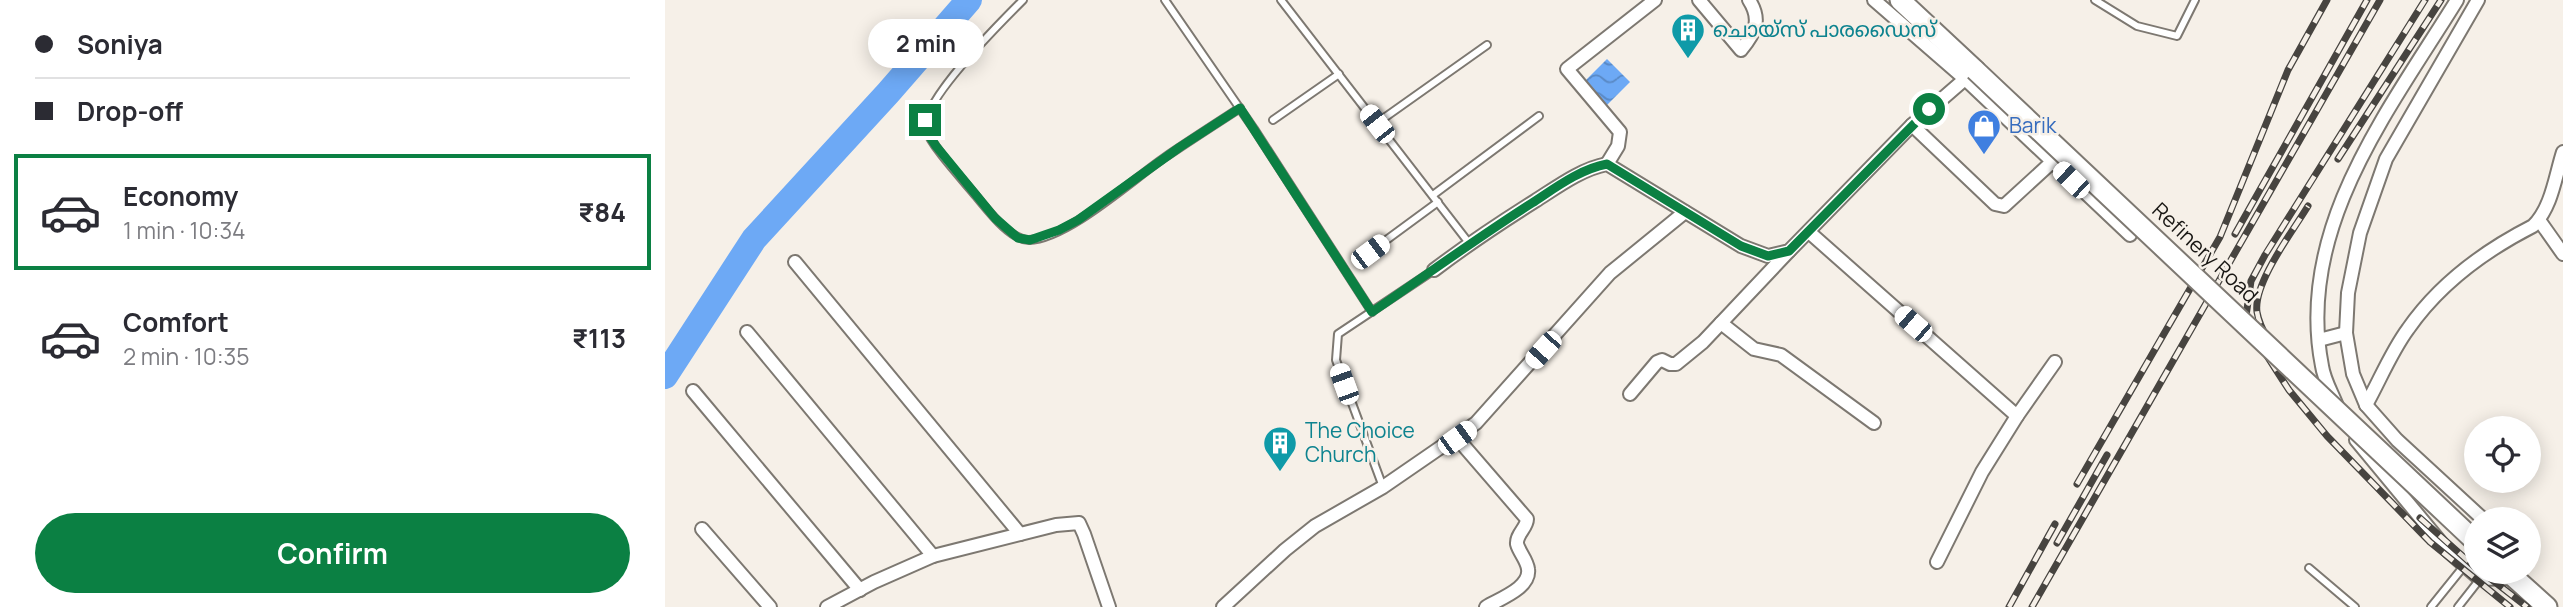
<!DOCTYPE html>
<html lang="en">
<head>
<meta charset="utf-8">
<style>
  body { margin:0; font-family:Manrope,"Noto Sans Malayalam",sans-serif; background:#f7f7f7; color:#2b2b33; height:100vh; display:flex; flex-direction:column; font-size:26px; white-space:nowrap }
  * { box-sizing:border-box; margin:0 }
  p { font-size:23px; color:#7c7c81 }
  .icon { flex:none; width:38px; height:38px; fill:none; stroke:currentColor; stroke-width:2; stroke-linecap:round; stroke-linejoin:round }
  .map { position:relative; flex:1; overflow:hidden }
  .side { display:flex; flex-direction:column; background:#fff; width:665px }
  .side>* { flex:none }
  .banner { display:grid; align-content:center; height:154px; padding:0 35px; background:#fff }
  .buttons { position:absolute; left:1799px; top:416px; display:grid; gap:14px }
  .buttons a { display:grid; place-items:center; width:77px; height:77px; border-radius:50%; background:#fff; box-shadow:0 4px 18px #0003; font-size:35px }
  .end { position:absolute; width:32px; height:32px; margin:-16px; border:9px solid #0b8043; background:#fff; box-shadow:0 0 0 4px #fff }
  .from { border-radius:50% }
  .bubble { position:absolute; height:49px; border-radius:24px; background:#fff; box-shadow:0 4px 18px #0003; font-size:23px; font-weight:700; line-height:49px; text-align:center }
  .car { position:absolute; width:21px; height:42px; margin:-21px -10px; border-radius:9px; box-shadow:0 0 5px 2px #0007; background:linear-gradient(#fff 24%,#345 0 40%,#fff 0 76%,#345 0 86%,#fff 0) }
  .banner b { display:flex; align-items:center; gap:24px; height:66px; font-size:26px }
  .banner b+b { border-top:2px solid #e1e1e2 }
  .banner i { width:18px; height:18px; background:#2b2b33 }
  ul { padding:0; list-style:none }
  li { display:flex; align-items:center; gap:21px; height:116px; margin:0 14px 10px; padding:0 21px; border:4px solid transparent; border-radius:0px }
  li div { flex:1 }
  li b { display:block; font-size:26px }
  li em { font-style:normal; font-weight:700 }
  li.active { border-color:#0b8043 }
  li>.icon { width:63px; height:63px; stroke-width:1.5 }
  .primary-button { display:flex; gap:14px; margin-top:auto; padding:14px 35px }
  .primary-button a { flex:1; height:80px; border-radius:42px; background:#0b8043; color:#fff; font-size:28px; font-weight:700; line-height:80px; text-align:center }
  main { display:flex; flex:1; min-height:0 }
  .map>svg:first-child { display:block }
  .water { fill:url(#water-waves) }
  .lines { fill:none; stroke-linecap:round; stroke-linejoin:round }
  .river { stroke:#6da9f5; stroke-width:26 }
  .service-casing { stroke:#7d7871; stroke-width:10 }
  .minor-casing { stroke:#7d7871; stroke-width:16 }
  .trunk-casing { stroke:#7d7871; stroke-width:23 }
  .service { stroke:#fff; stroke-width:6 }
  .minor { stroke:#fff; stroke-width:12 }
  .trunk { stroke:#fff; stroke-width:19 }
  .rail-casing { stroke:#474440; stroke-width:7 }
  .rail { stroke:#f6f0e8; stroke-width:4.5; stroke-dasharray:13; stroke-linecap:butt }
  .trunk-bridge-casing { stroke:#7d7871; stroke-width:23; stroke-linecap:butt }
  .trunk-bridge { stroke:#fff; stroke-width:19 }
  .route { stroke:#0b8043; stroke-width:9 }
  .labels { text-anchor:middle; stroke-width:5; stroke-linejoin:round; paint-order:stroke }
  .culture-label { font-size:21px; fill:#0d838f; stroke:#f6f0e8; text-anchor:start }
  .shop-label { font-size:21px; fill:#366cbe; stroke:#f6f0e8; text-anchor:start }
  .street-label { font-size:21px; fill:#181613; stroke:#f6f0e8 }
</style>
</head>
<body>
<main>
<section class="side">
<div class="banner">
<b><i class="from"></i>Soniya</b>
<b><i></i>Drop-off</b>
</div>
<ul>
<li class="active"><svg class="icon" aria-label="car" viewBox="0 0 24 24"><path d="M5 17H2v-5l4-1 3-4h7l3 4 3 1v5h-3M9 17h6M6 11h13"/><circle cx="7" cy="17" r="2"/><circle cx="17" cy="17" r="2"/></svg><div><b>Economy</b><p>1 min · 10:34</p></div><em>₹84</em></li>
<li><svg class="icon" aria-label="car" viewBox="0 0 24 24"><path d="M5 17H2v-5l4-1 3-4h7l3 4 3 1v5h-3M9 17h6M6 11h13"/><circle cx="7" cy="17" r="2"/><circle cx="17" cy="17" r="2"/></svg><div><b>Comfort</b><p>2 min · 10:35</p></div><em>₹113</em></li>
</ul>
<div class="primary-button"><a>Confirm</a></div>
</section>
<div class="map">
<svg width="1898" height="607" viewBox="0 0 1898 607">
  <defs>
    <pattern id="water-waves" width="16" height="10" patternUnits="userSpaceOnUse" patternTransform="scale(1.75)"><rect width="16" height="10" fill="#6da9f5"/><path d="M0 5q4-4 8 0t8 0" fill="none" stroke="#5989c5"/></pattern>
  </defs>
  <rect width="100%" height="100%" fill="#f6f0e8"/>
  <path class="water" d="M 942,59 L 965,82 L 942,105 L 919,82 Z"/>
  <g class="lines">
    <path class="river" d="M 0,376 L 89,239 L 223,93 L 304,0"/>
    <g class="service-casing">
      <g id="service">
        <path d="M 358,0 C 338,20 254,103 261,129 C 266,146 300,182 312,197 C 323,210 345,240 364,240 C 402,239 467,180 499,158 C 524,141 549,125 575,108"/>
        <path d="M 500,0 L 589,129 L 707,312"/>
        <path d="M 616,0 L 804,243"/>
        <path d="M 1430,0 L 1472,26 L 1512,36 L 1530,0"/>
        <path d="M 608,120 L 674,74"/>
        <path d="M 712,123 L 822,45"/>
        <path d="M 768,195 L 874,116"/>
        <path d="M 705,252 L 773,202"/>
        <path d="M 718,487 L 671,360 L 673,334 L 769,270"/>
        <path d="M 1644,568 L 1690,607"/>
        <path d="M 1766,607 L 1799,566"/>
        <path d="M 1793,607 L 1815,579"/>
      </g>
    </g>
    <g class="minor-casing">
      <g id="minor">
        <path d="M 1034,0 L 1076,50 C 1090,33 1097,20 1084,0"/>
        <path d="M 1209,0 L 1300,79 L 1465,235"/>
        <path d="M 1813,0 L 1721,159 L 1695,233 L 1683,293 L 1681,333 L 1688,374 L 1701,405 L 1732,440 L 1819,520"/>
        <path d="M 1247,125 L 1330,204 L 1339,206 L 1387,162"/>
        <path d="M 942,164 L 953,146 L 955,132 L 902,69 L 990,0"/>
        <path d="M 1874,220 L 1898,254"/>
        <path d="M 1144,232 L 1352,416 L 1317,472 L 1272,562"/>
        <path d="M 130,262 L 355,534"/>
        <path d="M 769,270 C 802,245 835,223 870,201 C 892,187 916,169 942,164 L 1076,246 L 1103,256 L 1124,251 L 1247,125 L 1300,79"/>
        <path d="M 1056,323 L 1089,349 L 1116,355 L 1209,423"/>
        <path d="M 82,332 L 268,556"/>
        <path d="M 1654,340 L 1681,333"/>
        <path d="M 28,391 L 195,590"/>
        <path d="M 965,394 L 992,362 L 997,360 L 1005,364 L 1011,364 L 1038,342 L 1124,251"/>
        <path d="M 1701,405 C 1715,380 1726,352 1743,329 C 1775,283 1819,251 1868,226 C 1887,207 1890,177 1898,152"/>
        <path d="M 1672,406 C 1667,393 1659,380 1657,366 C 1630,229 1724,110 1792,0"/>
        <path d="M 1352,416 L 1390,362"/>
        <path d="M 792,438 L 862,519 C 862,528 851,534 852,544 C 854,552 862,560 863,569 C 866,588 834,599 821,607"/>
        <path d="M 1691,440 L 1783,551 L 1815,579 L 1849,578 L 1850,576"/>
        <path d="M 37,529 L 105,607"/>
        <path d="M 162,607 L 209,582 L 268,556 L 391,525 L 414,523 L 419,534 L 444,607"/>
        <path d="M 558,607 L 620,550 L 650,526 L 718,487 L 811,423 L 945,273 L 1020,212"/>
      </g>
    </g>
    <g class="trunk-casing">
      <g id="trunk">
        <path d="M 1235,0 L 1310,70"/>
        <path d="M 1843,572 L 1882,607"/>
      </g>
    </g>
    <use href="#service" class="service"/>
    <use href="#minor" class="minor"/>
    <use href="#trunk" class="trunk"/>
    <g class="rail-casing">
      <g id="rail">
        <path d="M 1760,0 L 1600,255 L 1586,281 L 1581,316 L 1586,331 L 1624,390 L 1662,436 L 1765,542 L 1845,607"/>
        <path d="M 1673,159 L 1776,0"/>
        <path d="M 1570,234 L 1702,0"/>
        <path d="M 1607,347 C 1601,336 1594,325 1592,312 C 1588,283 1628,231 1643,206"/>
        <path d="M 1412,484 L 1555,237 L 1623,70 L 1662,0"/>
        <path d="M 1755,518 L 1811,568"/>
        <path d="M 1392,543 L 1442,455"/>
        <path d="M 1817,572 L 1862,607"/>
        <path d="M 1344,607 L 1390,524"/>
        <path d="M 1367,607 L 1715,0"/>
      </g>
    </g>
    <use href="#rail" class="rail"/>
    <g class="trunk-bridge-casing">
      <path id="trunk-bridge" d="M 1310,70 L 1811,542"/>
    </g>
    <use href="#trunk-bridge" class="trunk-bridge"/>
  </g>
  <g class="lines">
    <path class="route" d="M 260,120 L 261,131 L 271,146 L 330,218 L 353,238 L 365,240 L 394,230 L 413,220 L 515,147 L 575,108 L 707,312 C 760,276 812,238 867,203 C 890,188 915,169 942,164 L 1076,246 L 1103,256 L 1124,251 L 1264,109"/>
  </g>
  <defs>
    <g id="building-pin" transform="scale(1.75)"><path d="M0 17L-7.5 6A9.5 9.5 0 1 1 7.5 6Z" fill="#0f9aa8" stroke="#f6f0e8"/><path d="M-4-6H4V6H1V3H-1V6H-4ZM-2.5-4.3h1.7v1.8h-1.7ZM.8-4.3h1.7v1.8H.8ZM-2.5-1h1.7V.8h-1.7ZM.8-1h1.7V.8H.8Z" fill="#fff"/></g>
    <g id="shop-pin" transform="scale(1.75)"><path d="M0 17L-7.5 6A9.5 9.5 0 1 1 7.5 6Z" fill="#3f7fe0" stroke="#f6f0e8"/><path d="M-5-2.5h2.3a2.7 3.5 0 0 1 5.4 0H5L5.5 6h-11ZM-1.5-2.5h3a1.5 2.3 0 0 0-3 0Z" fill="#fff"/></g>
  </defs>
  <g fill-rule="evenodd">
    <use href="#building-pin" x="1023" y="30"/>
    <use href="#shop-pin" x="1319" y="126"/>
    <use href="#building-pin" x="615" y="443"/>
  </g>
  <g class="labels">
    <g class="culture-label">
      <text x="1048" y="37">ചൊയ്സ് പാരഡൈസ്</text>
      <text x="640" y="438">The Choice<tspan x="640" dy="24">Church</tspan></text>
    </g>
    <g class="shop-label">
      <text x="1344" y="133">Barik</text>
    </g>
    <g class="street-label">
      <text transform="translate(1540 253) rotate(43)" y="7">Refinery Road</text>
    </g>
  </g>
</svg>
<div class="buttons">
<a><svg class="icon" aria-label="locate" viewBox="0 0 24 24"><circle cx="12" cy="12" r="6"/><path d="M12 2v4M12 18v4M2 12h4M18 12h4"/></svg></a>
<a><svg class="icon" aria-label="layers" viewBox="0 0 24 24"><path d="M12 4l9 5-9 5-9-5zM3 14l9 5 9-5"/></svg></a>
</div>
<i class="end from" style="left:1264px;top:109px"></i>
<i class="end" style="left:260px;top:120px"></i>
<div class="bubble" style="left:203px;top:19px;width:116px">2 min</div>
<i class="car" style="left:712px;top:124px;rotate:322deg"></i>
<i class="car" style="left:1406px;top:180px;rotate:314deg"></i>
<i class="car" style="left:705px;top:252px;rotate:53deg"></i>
<i class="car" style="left:1248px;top:324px;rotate:311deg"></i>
<i class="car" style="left:878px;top:350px;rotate:222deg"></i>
<i class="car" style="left:679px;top:384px;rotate:340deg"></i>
<i class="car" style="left:792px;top:438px;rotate:54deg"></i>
</div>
</main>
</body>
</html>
